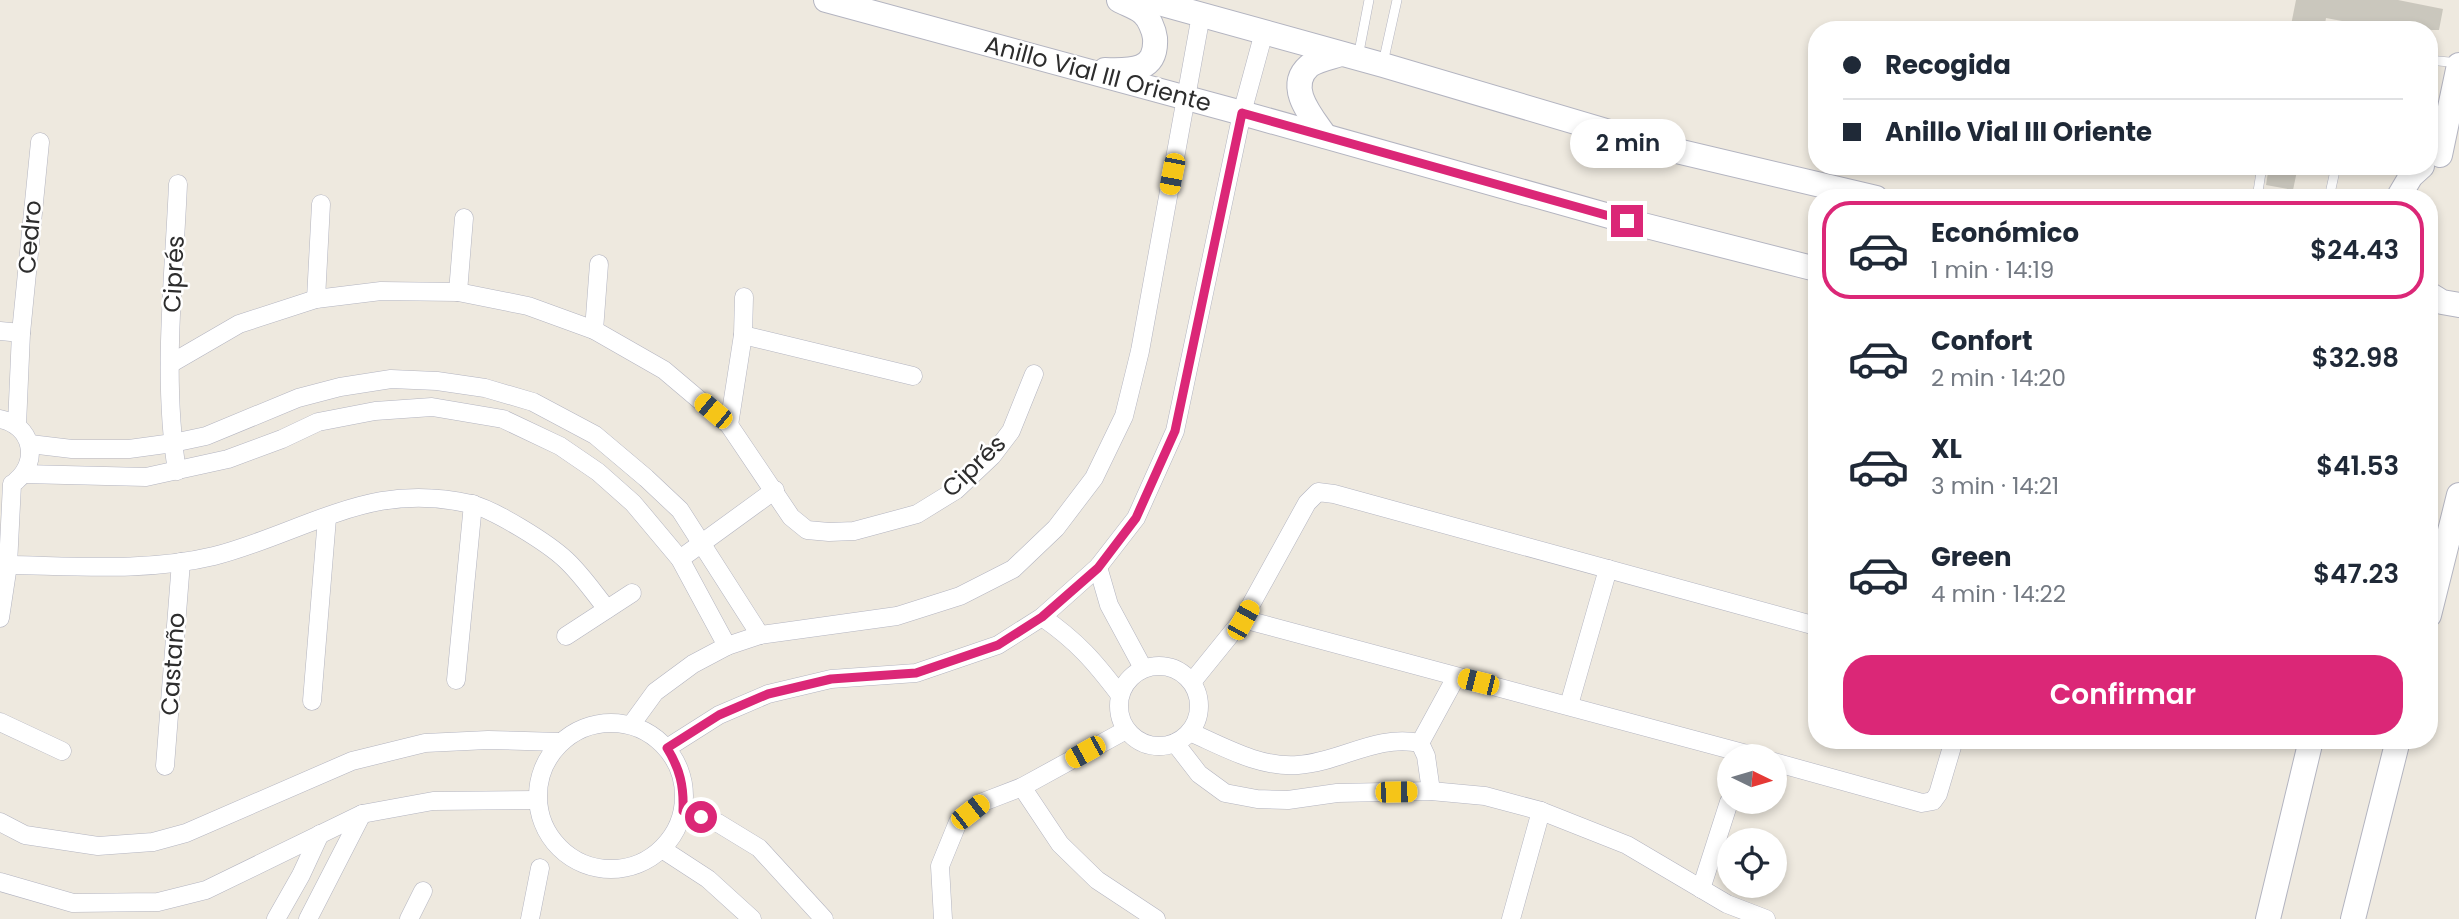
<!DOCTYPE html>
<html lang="es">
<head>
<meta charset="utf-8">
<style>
  body { margin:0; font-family:Poppins,sans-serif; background:#f6f6f7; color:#1f2937; height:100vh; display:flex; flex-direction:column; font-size:26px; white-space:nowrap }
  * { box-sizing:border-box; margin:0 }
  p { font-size:23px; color:#747a83 }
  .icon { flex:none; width:38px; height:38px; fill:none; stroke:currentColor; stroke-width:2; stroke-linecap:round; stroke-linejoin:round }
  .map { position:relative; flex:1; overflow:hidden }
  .drawer { position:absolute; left:1808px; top:189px; width:630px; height:560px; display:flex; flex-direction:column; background:#fff; border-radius:28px; box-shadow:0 4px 10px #0003 }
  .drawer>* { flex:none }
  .banner { position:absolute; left:1808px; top:21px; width:630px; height:154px; border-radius:28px; box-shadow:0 4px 10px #0003; display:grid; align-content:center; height:154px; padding:0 35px; background:#fff }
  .needle { width:46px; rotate:95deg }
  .fabs { position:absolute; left:1717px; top:744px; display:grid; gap:14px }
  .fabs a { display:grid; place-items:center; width:70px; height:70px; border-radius:50%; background:#fff; box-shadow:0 4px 10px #0003; font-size:35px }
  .end { position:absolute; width:32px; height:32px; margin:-16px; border:9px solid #db2777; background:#fff; box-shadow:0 0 0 4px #fff }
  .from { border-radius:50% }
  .bubble { position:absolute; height:49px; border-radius:24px; background:#fff; box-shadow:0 4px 10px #0003; font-size:23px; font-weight:600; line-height:49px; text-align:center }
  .car { position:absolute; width:21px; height:42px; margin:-21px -10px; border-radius:9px; box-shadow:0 0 5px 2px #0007; background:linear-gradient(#f5c518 24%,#345 0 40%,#f5c518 0 76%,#345 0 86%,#f5c518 0) }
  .banner b { display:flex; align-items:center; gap:24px; height:66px; font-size:26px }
  .banner b+b { border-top:2px solid #e0e1e3 }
  .banner i { width:18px; height:18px; background:#1f2937 }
  ul { padding:12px 0 0; list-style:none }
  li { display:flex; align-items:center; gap:21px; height:98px; margin:0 14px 10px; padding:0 21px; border:4px solid transparent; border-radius:28px }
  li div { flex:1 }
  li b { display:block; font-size:26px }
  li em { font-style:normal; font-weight:600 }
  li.active { border-color:#db2777 }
  li>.icon { width:63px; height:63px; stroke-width:1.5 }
  .cta { display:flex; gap:14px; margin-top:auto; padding:14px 35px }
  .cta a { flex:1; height:80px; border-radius:28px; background:#db2777; color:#fff; font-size:28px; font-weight:600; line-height:80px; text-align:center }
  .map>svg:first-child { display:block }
  .building { fill:#cac7bd }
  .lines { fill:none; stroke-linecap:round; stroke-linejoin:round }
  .service-casing { stroke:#b3b4c0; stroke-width:10 }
  .minor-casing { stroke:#b3b4c0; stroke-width:19 }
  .secondary-casing { stroke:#b3b4c0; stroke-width:26 }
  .service { stroke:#fff; stroke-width:9 }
  .minor { stroke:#fff; stroke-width:18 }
  .secondary { stroke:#fff; stroke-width:24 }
  .route { stroke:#db2777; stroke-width:9 }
  .labels { text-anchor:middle; stroke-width:5; stroke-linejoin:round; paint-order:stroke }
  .street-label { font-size:24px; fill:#2d2d2d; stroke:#fff }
</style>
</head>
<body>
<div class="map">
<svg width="2459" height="919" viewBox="0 0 2459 919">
  <rect width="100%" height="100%" fill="#eee9df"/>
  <g class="building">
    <path d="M 2296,0 L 2398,0 L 2443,9 L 2439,30 L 2390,30 L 2326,18 L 2324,30 L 2290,30 Z"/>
    <path d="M 2269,166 L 2298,166 L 2293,190 L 2266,185 Z"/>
  </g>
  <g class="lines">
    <g class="service-casing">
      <g id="service">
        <path d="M 1358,57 L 1369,0"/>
        <path d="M 2429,60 L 2459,63"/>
        <path d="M 1383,63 L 1397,0"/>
        <path d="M 2257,198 L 2262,166"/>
        <path d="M 2329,198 L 2336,166"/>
      </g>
    </g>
    <g class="minor-casing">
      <g id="minor">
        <path d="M 458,292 L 464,218"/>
        <path d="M 316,299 L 321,204"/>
        <path d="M 594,330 L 599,264"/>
        <path d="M 0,331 L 21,333"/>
        <path d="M 743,335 L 913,376"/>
        <path d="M 170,364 L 239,324 L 316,299 L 381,291 L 458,292 L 528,306 L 594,330 L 664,370 L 729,425 L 791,517 L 807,530 L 829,532 L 854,531 L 917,514 L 956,490 L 992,456 L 1011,431 L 1034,374"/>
        <path d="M 0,419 C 32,425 40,461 16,481"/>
        <path d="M 17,425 L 21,333 L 40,142"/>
        <path d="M 729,425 L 743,335 L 744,297"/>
        <path d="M 30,444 L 72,449 L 129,449 L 173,443 L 206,436 L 298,398 L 340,387 L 391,379 L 437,381 L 485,388 L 533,402 L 595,435 L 646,478 L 680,510 L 760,635"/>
        <path d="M 177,471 C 162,377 174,278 178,184"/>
        <path d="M 24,474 L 146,477 L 228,459 L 282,439 L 318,422 L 375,411 L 432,407 L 503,419 L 560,446 L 598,472 L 633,503 L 680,559 L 727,646"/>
        <path d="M 680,559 L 775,490"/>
        <path d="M 8,565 C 75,566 148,572 214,556 C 270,542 326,511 381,501 C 411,496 441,497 471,504 C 495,510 548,543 566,560 C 582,575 594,593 607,609"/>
        <path d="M 1098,567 L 1109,605 L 1143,668"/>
        <path d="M 1042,617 C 1077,641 1095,662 1120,695"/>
        <path d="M 0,618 L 8,565 L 12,484"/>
        <path d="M 1243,619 L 1754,756"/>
        <path d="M 566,636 L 632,593"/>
        <circle cx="1159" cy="706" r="40"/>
        <path d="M 456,680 L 473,504"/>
        <path d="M 1192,682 L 1243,619 L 1307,503 L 1318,492 L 1334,494 L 1816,626"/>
        <path d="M 312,701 L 327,518"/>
        <path d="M 1569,705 L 1608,569"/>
        <path d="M 0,722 L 62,751"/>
        <circle cx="611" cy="796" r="73"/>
        <path d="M 631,725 L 655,692 L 693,664 L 727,646 L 760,635 L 897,616 L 960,596 L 1013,569 L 1056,528 L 1094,478 L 1124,416 L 1140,351 L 1201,15"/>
        <path d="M 1190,732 C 1224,747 1260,768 1298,765 C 1341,762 1376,734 1420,743"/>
        <path d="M 1175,743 L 1199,774 L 1225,793 L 1257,799 L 1288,800 L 1337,793 L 1431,791 L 1485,796 L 1541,811 L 1627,845 L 1727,904 L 1766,919"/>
        <path d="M 1420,743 L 1456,677"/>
        <path d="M 1420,743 L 1426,756 L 1431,791"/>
        <path d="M 667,748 L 719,715 L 768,694 L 831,679 L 916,673 L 998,645 L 1042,617 L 1098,567 L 1136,518 L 1175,431 L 1242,113 L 1264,32"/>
        <path d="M 1774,762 L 1922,803 L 1933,801 L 1938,794 L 1954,740"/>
        <path d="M 165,766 L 181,562"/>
        <path d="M 1022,787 L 1060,844 L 1097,880 L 1156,919"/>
        <path d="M 683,811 L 718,823 L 759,848 L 824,919"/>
        <path d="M 0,822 L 25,835 L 98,846 L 153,842 L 186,833 L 352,761 L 425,743 L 488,740 L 560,742"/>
        <path d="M 662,849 L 708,879 L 752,919"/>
        <path d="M 0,882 L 73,903 L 158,902 L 206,890 L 362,814 L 433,801 L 537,800"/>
        <path d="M 1701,889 L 1729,802"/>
        <path d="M 276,919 L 301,875 L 320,834"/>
        <path d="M 308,919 L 362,814"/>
        <path d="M 409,919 L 423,891"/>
        <path d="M 530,919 L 540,868"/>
        <path d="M 943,919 L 940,866 L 958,822 L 983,802 L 1022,787 L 1126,730"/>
        <path d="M 1511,919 L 1541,811"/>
      </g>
    </g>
    <g class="secondary-casing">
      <g id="secondary">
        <path d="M 826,0 L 1242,113 L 1627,221 L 1816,269"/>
        <path d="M 1148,0 L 1383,65 L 1660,147 L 1876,198"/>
        <path d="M 1105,70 C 1132,71 1157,71 1155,38 C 1154,30 1149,18 1143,13 C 1137,7 1126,4 1119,0"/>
        <path d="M 1325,136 C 1312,117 1285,87 1309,66 C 1316,60 1332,57 1341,54"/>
        <path d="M 2440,155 L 2459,65"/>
        <path d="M 2398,198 L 2411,176 L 2422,166"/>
        <path d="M 2429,294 L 2442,302 L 2459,305"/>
        <path d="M 2429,615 L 2459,495"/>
        <path d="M 2268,919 L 2311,740"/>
        <path d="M 2353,919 L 2398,740"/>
      </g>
    </g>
    <use href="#service" class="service"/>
    <use href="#minor" class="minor"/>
    <use href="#secondary" class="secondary"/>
  </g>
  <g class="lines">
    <path class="route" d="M 701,817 L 683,811 C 684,786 680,769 667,748 L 719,715 L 768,694 L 831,679 L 916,673 L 998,645 L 1042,617 L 1098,568 L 1136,518 L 1175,431 L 1242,113 L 1627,221"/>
  </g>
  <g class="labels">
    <g class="street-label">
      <text transform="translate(1098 74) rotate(15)" y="8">Anillo Vial III Oriente</text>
      <text transform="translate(30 237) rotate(-85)" y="8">Cedro</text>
      <text transform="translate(174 274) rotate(-87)" y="8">Ciprés</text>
      <text transform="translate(974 466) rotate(-44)" y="8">Ciprés</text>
      <text transform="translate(173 664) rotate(-86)" y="8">Castaño</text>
    </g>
  </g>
</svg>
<div class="fabs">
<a><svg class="needle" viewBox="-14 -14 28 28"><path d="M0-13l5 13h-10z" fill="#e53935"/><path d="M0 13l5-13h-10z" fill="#747a83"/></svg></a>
<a><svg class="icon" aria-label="locate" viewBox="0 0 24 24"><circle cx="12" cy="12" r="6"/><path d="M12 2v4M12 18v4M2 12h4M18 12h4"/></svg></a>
</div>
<i class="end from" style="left:701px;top:817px"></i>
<i class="end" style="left:1627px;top:221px"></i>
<div class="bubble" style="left:1570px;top:119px;width:116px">2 min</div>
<i class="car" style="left:1172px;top:174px;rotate:191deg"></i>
<i class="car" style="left:713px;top:411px;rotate:310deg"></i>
<i class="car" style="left:1243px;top:620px;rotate:29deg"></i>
<i class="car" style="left:1478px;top:682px;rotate:284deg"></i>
<i class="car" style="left:1085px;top:752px;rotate:241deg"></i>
<i class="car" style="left:1396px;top:792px;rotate:89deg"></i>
<i class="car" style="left:970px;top:812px;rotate:52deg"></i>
<div class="banner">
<b><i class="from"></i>Recogida</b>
<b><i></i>Anillo Vial III Oriente</b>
</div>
<section class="drawer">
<ul>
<li class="active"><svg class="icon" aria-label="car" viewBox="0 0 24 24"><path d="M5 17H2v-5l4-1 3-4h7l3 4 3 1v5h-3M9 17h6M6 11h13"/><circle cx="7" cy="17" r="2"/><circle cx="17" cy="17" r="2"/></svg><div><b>Económico</b><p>1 min · 14:19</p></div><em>$24.43</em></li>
<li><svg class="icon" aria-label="car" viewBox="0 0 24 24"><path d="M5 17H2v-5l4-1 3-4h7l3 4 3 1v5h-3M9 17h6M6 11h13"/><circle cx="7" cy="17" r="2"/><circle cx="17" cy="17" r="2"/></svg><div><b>Confort</b><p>2 min · 14:20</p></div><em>$32.98</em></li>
<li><svg class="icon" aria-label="car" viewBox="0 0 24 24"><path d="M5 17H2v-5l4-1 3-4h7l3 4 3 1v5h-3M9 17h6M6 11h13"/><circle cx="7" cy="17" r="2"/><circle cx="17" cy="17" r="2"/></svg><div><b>XL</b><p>3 min · 14:21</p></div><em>$41.53</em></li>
<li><svg class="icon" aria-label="car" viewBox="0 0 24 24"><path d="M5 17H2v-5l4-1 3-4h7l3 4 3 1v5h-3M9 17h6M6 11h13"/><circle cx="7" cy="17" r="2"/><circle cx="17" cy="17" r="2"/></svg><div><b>Green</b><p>4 min · 14:22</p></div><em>$47.23</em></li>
</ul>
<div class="cta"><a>Confirmar</a></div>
</section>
</div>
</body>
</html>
